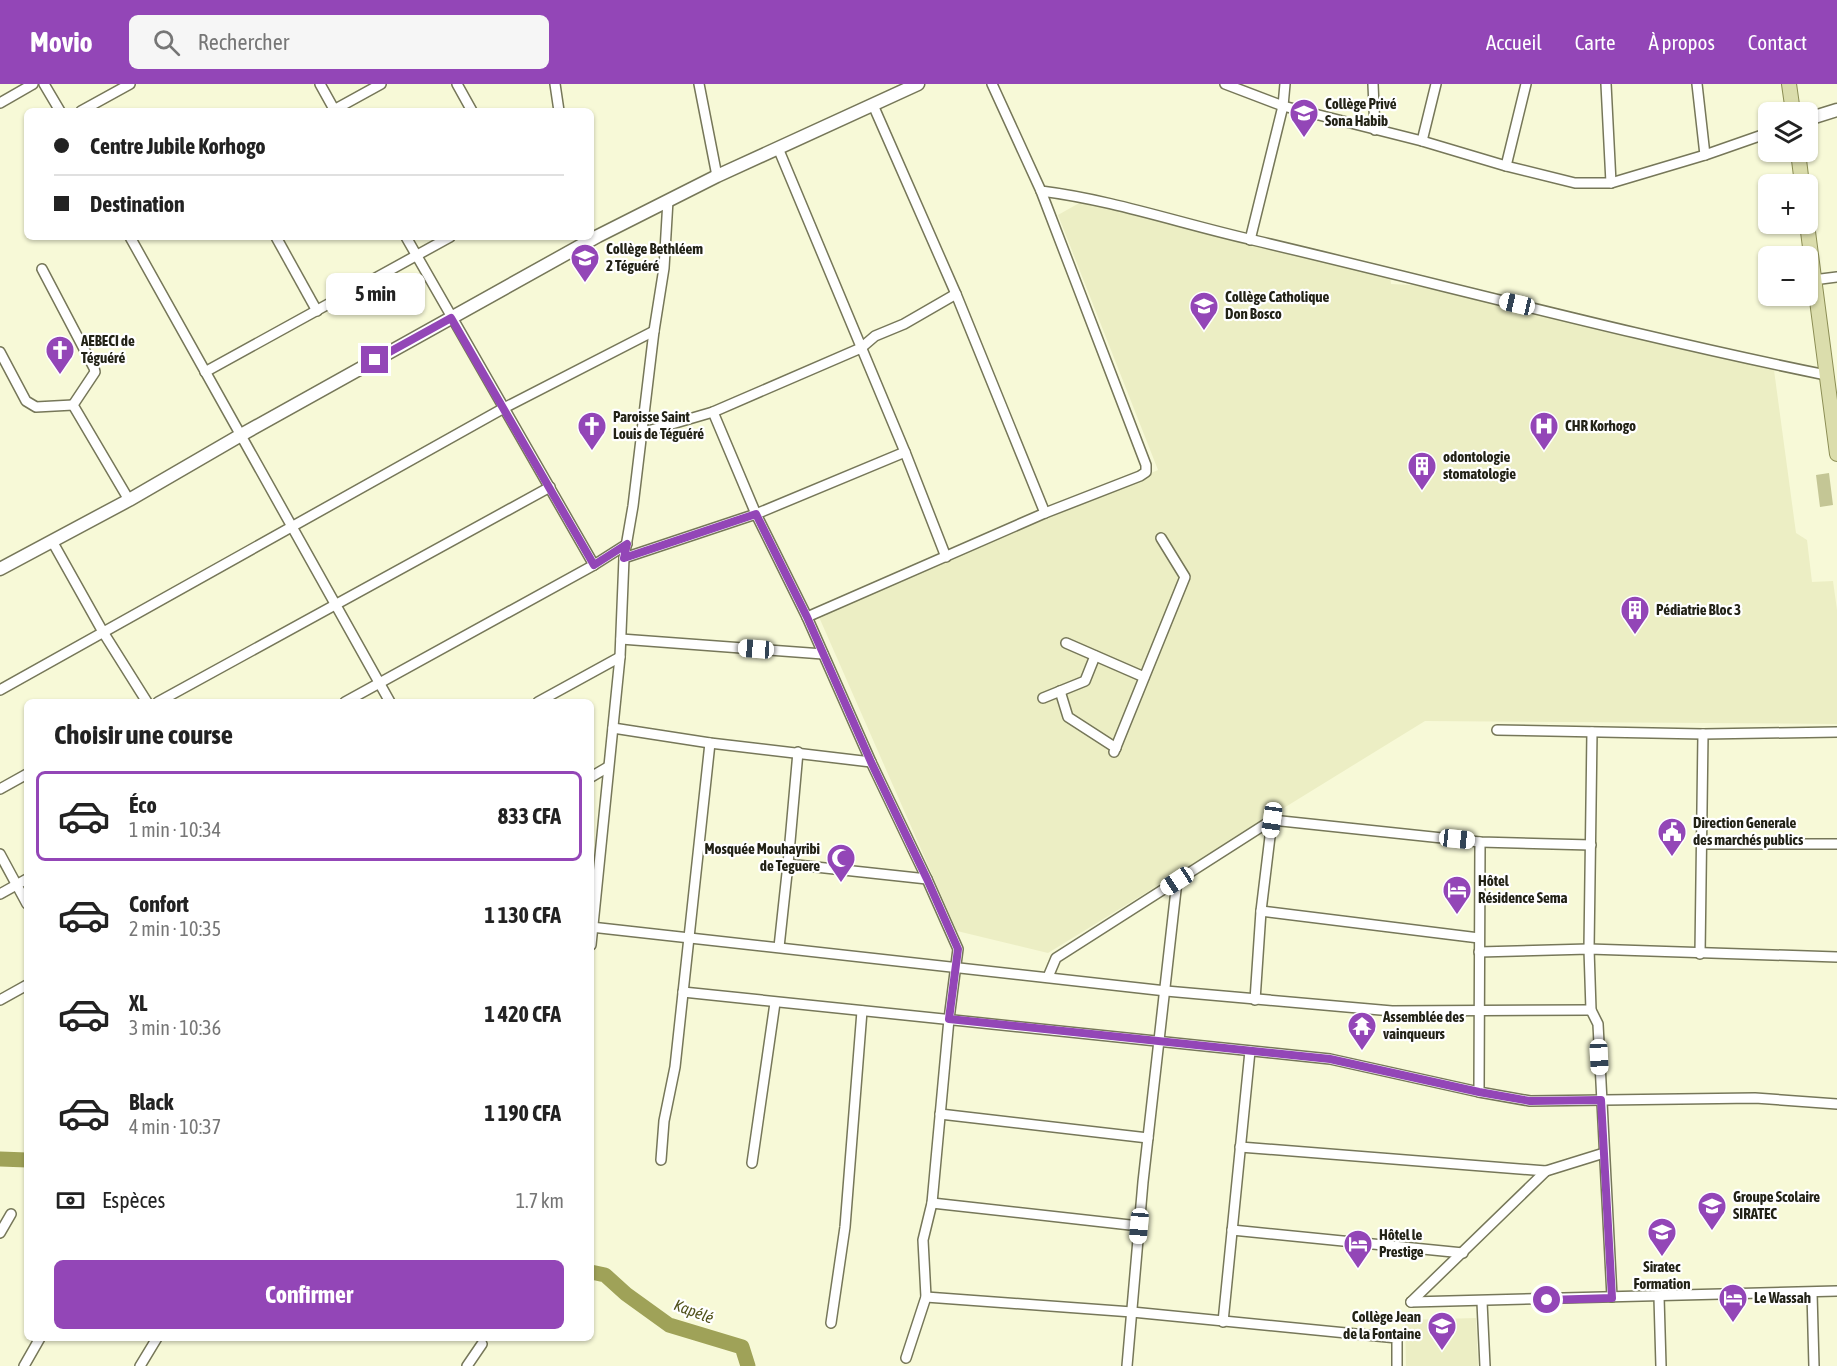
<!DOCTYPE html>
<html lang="fr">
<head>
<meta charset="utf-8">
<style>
  body { margin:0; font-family:"Asap Condensed",sans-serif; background:#f6f6f6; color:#222; height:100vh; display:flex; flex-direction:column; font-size:22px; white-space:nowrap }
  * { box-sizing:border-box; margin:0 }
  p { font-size:20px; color:#767676 }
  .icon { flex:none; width:33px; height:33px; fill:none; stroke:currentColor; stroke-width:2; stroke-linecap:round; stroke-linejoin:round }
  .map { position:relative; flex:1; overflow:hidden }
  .details { position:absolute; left:24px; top:615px; width:570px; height:642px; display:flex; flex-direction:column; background:#fff; border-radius:9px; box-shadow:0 2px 4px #0004 }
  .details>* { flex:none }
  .hud { position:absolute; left:24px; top:24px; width:570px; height:132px; border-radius:9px; box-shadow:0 2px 4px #0004; display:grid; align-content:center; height:132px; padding:0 30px; background:#fff }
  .controls { position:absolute; left:1758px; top:18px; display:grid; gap:12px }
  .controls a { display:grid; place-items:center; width:60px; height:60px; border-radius:9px; background:#fff; box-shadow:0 2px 4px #0004; font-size:30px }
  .end { position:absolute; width:27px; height:27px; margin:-14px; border:8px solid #9346b7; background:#fff; box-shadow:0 0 0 3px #fff }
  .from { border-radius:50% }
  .bubble { position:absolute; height:42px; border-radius:9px; background:#fff; box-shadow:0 2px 4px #0004; font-size:20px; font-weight:700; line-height:42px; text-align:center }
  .car { position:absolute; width:18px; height:36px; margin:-18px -9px; border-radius:8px; box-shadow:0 0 4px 2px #0007; background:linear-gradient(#fff 24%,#345 0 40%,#fff 0 76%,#345 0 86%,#fff 0) }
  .hud b { display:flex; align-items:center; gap:21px; height:57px; font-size:22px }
  .hud b+b { border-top:2px solid #e0e0e0 }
  .hud i { width:15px; height:15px; background:#222 }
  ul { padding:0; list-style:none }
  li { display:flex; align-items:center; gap:18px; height:90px; margin:0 12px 9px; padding:0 18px; border:3px solid transparent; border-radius:9px }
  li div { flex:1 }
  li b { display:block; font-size:22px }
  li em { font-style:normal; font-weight:700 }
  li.on { border-color:#9346b7 }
  li>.icon { width:54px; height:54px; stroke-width:1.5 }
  h2 { padding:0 30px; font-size:27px; line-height:72px }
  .pay { display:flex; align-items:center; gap:15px; height:66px; padding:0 30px; font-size:22px }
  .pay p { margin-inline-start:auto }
  .action { display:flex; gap:12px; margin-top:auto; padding:12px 30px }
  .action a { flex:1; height:69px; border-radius:9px; background:#9346b7; color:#fff; font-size:24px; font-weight:700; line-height:69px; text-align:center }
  header { display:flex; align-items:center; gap:36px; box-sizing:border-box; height:84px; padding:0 30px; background:#9346b7; color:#fff }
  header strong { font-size:28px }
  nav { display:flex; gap:33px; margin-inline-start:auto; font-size:21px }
  .search { width:420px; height:54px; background:#f6f6f6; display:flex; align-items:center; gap:15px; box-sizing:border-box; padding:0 21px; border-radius:9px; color:#767676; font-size:22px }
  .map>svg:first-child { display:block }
  .built { fill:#eceec4 }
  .green { fill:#c4c695 }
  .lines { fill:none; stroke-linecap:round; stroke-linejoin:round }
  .river { stroke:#9fa258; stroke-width:15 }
  .street-casing { stroke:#767759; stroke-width:12 }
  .secondary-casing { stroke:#767759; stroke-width:15 }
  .primary-casing { stroke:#8b8d54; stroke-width:16 }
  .street { stroke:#fff; stroke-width:9 }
  .secondary { stroke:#fff; stroke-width:12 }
  .primary { stroke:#dbddac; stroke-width:14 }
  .route { stroke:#9346b7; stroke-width:8 }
  .labels { text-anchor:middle; stroke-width:4.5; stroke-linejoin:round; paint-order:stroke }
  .poi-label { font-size:15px; font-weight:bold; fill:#222216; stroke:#fff; text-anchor:start }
  .water-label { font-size:16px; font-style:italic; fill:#50511a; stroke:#fff }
</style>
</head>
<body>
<header>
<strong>Movio</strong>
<div class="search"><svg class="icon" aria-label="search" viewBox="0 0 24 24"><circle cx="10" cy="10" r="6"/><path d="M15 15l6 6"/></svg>Rechercher</div>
<nav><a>Accueil</a><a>Carte</a><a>À propos</a><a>Contact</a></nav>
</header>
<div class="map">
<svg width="1837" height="1282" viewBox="0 0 1837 1282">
  <rect width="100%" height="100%" fill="#f7f9d7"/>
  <g class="built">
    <path d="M 1081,118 L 1305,173 L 1390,191 L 1391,200 L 1429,202 L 1774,286 L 1796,449 L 1807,456 L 1812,498 L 1833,497 L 1837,526 L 1837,640 L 1425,637 L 1048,869 L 957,847 L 819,533 L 1158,386 L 1058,131 Z"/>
    <path d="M 1476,1234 L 1478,1282 L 1406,1282 L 1405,1236 Z"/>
  </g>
  <path class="green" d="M 1829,389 L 1833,421 L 1820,423 L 1816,391 Z"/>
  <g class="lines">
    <g class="river">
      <path d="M 0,1075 L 27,1076"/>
      <path d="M 591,1188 L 605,1191 L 626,1210 L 669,1241 L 742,1263 L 748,1282"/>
    </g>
    <g class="street-casing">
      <g id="street">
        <path d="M 44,0 L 60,27"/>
        <path d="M 320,0 L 335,27"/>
        <path d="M 457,0 L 472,27"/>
        <path d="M 555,0 L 559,27"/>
        <path d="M 699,0 L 717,92"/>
        <path d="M 992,0 L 1041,107 C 1113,116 1182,140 1253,156 C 1444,201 1634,252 1826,291"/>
        <path d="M 1225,0 L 1283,22 L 1422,57 L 1506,82 L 1575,99 L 1611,99 L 1705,71 L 1768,49"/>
        <path d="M 1373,0 L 1375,46"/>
        <path d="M 1606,0 L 1611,99"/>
        <path d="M 1697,0 L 1705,71"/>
        <path d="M 0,19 L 33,0"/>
        <path d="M 873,21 L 956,210 L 1045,429"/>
        <path d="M 81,27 L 130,0"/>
        <path d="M 332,27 L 381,0"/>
        <path d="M 1422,57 L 1436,0"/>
        <path d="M 778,64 L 905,368 L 946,473"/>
        <path d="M 1506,82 L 1526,0"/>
        <path d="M 130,153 L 390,618"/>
        <path d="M 276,153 L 317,227"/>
        <path d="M 406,153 L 594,481"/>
        <path d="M 1250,156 L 1283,22 L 1285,0"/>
        <path d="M 42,185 L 94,284 L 95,288 L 73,321 L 129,416"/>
        <path d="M 1813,196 L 1837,193"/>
        <path d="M 0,268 L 26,317 L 36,323 L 73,321"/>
        <path d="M 205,288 L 450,153"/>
        <path d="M 713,328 L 756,430 L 807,533 L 871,678 L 927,795 L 958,865 L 949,935 L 932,1119 L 923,1156 L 926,1213 L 906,1274"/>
        <path d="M 641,349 L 713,328 L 861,264 L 875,252 L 904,240 L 956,210"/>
        <path d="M 52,457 L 103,548 L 147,618"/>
        <path d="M 624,474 L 756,430 L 905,368"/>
        <path d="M 807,533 L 1045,429 L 1140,392 L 1146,388 L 1146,381 L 1041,107"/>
        <path d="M 621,555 L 823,570"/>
        <path d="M 1066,559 L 1144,593"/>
        <path d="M 0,606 L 504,324 L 654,247"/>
        <path d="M 1060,607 L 1068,633 L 1116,664"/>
        <path d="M 1043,614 L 1085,597 L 1095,572"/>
        <path d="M 158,618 L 550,403"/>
        <path d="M 345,618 L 594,481 L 627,460"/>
        <path d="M 538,618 L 620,573"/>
        <path d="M 613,644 L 710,659 L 871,678"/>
        <path d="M 1497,646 L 1703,650 L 1837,648"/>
        <path d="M 1592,648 L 1589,865 L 1591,926 L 1598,940 L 1612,1213"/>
        <path d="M 1114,668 L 1185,493 L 1161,454"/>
        <path d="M 591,693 L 608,683"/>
        <path d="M 0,705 L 27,690"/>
        <path d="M 1701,760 L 1837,760"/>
        <path d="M 0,770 L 27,820"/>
        <path d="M 788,780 L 927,795"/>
        <path d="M 0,810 L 27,795"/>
        <path d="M 1261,827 L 1479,854"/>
        <path d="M 591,843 L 1166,907 L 1392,927 L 1591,926"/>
        <path d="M 591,861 L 620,573 L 624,474 L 633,422 L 654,247 L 664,184 L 668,116"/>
        <path d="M 779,863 L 788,780 L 798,668"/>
        <path d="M 1479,868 L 1589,865 L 1837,873"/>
        <path d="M 1700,870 L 1703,650"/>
        <path d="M 1048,893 L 1056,874 L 1272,736 L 1480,758 L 1591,761"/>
        <path d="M 683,908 L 1330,975 L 1479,1008 L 1530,1017 L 1755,1014 L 1837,1020"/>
        <path d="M 0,916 L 27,901"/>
        <path d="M 1255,916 L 1261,827 L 1272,736"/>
        <path d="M 1479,1008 L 1480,758"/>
        <path d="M 940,1030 L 1148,1054"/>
        <path d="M 1240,1063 L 1546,1087 L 1604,1069"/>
        <path d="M 661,1076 L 664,1037 L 675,983 L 710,659"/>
        <path d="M 752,1079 L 775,919"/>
        <path d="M 932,1119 L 1139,1142"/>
        <path d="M 1232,1146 L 1463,1169"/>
        <path d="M 0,1149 L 11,1130"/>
        <path d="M 1812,1209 L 1814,1282"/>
        <path d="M 926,1213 L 1132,1228 L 1397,1254 L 1397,1282"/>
        <path d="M 1659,1213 L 1661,1282"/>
        <path d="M 1411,1218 L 1837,1207"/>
        <path d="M 1411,1218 L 1546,1087"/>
        <path d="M 1482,1218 L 1485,1282"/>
        <path d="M 1223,1238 L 1250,967"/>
        <path d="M 831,1239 L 845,1143 L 862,927"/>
        <path d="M 24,1282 L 40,1254"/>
        <path d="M 140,1282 L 157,1254"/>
        <path d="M 467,1282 L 482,1260"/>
        <path d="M 1127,1282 L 1143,1098 L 1177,797"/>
      </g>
    </g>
    <g class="secondary-casing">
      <g id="secondary">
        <path d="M 1808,35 L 1837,26"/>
        <path d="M 0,485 L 129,416 L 241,351 L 598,152 L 717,92 L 918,0"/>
      </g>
    </g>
    <g class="primary-casing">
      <g id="primary">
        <path d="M 1789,0 L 1793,28"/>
        <path d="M 1798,68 L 1802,100"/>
        <path d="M 1807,140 L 1837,370"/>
      </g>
    </g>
    <use href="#street" class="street"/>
    <use href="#secondary" class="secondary"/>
    <use href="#primary" class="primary"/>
  </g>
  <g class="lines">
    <path class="route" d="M 375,276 L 451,234 L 594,481 L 627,460 L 624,474 L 756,430 L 807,533 L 871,678 L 927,795 L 958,865 L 949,935 L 1330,975 L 1479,1008 L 1530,1017 L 1601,1016 L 1612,1214 L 1547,1216"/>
  </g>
  <defs>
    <g id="school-pin" transform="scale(1.5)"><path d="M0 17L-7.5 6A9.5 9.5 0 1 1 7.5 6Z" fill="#9346b7" stroke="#fff"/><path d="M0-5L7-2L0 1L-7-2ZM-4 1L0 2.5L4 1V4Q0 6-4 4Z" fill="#fff"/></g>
    <g id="church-pin" transform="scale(1.5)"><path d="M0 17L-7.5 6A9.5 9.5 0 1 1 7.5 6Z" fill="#9346b7" stroke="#fff"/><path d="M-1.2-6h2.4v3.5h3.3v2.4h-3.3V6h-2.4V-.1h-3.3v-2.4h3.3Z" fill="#fff"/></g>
    <g id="hospital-pin" transform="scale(1.5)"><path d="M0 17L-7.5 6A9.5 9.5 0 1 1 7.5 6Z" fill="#9346b7" stroke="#fff"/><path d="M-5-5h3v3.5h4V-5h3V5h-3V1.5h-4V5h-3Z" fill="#fff"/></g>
    <g id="building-pin" transform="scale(1.5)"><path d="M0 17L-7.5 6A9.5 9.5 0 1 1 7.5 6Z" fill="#9346b7" stroke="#fff"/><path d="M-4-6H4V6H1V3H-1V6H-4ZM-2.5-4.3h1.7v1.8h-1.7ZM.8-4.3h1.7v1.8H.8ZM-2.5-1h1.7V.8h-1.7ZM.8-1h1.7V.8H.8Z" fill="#fff"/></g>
    <g id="civic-pin" transform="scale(1.5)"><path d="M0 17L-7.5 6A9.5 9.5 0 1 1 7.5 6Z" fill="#9346b7" stroke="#fff"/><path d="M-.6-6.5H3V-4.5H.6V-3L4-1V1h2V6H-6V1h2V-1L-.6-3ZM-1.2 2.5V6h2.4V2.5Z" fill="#fff"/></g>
    <g id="mosque-pin" transform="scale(1.5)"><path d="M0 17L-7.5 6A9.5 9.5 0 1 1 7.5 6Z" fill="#9346b7" stroke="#fff"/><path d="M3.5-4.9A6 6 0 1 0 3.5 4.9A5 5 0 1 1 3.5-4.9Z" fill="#fff"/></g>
    <g id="hotel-pin" transform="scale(1.5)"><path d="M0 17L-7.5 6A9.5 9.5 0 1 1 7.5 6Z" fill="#9346b7" stroke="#fff"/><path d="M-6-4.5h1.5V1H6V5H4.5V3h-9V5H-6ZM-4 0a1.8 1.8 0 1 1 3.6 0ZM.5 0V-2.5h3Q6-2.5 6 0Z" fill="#fff"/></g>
    <g id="temple-pin" transform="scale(1.5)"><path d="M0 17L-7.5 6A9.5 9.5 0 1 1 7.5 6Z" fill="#9346b7" stroke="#fff"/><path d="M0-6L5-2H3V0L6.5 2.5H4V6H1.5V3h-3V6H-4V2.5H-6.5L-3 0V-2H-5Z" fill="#fff"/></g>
  </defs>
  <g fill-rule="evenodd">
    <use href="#school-pin" x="1304" y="29"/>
    <use href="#school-pin" x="585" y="174"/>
    <use href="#school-pin" x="1204" y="222"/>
    <use href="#church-pin" x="60" y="266"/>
    <use href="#church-pin" x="592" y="342"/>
    <use href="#hospital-pin" x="1544" y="342"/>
    <use href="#building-pin" x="1422" y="382"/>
    <use href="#building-pin" x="1635" y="526"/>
    <use href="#civic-pin" x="1672" y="748"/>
    <use href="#mosque-pin" x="841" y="774"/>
    <use href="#hotel-pin" x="1457" y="806"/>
    <use href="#temple-pin" x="1362" y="942"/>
    <use href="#school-pin" x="1712" y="1122"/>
    <use href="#school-pin" x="1662" y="1148"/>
    <use href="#hotel-pin" x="1358" y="1160"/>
    <use href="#hotel-pin" x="1733" y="1214"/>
    <use href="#school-pin" x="1442" y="1242"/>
  </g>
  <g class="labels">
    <g class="poi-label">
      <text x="1325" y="25">Collège Privé<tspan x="1325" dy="17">Sona Habib</tspan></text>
      <text x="606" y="170">Collège Bethléem<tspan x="606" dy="17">2 Téguéré</tspan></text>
      <text x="1225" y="218">Collège Catholique<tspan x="1225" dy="17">Don Bosco</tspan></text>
      <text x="81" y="262">AEBECI de<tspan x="81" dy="17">Téguéré</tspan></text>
      <text x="613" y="338">Paroisse Saint<tspan x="613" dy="17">Louis de Téguéré</tspan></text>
      <text x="1565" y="347">CHR Korhogo</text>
      <text x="1443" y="378">odontologie<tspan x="1443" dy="17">stomatologie</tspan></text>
      <text x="1656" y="531">Pédiatrie Bloc 3</text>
      <text x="1693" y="744">Direction Generale<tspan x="1693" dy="17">des marchés publics</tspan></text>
      <text x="820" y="770" text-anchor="end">Mosquée Mouhayribi<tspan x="820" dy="17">de Teguere</tspan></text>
      <text x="1478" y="802">Hôtel<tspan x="1478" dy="17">Résidence Sema</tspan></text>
      <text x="1383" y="938">Assemblée des<tspan x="1383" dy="17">vainqueurs</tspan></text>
      <text x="1733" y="1118">Groupe Scolaire<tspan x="1733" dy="17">SIRATEC</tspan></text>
      <text x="1379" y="1156">Hôtel le<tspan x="1379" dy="17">Prestige</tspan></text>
      <text x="1662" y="1188" text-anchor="middle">Siratec<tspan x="1662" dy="17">Formation</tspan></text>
      <text x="1754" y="1219">Le Wassah</text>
      <text x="1421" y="1238" text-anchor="end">Collège Jean<tspan x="1421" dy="17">de la Fontaine</tspan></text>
    </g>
    <g class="water-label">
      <text transform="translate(694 1227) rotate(21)" y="6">Kapélé</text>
    </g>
  </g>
</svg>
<div class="controls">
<a><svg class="icon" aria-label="layers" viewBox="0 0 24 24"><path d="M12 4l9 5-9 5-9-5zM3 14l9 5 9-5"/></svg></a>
<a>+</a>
<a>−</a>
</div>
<i class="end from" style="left:1547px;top:1216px"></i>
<i class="end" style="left:375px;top:276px"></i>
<div class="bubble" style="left:326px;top:189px;width:99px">5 min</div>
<i class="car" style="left:1517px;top:220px;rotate:283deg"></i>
<i class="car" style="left:756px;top:565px;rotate:274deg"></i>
<i class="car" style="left:1272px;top:736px;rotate:188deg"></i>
<i class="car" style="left:1457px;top:755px;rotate:96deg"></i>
<i class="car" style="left:1177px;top:797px;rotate:237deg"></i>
<i class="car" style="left:1599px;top:973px;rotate:177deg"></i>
<i class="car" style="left:1139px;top:1142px;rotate:185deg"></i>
<div class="hud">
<b><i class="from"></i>Centre Jubile Korhogo</b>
<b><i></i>Destination</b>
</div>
<section class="details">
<h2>Choisir une course</h2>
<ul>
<li class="on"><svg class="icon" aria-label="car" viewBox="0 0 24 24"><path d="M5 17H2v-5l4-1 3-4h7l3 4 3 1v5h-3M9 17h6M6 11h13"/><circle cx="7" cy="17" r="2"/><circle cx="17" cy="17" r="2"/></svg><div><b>Éco</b><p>1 min · 10:34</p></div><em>833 CFA</em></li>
<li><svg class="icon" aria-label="car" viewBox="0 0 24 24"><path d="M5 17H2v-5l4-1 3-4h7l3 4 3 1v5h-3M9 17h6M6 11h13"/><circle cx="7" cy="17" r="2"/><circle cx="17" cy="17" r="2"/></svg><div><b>Confort</b><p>2 min · 10:35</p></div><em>1 130 CFA</em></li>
<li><svg class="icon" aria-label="car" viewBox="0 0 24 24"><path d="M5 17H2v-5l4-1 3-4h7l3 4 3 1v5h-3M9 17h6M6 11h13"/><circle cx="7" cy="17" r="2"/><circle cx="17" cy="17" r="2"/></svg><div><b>XL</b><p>3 min · 10:36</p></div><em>1 420 CFA</em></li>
<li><svg class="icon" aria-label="car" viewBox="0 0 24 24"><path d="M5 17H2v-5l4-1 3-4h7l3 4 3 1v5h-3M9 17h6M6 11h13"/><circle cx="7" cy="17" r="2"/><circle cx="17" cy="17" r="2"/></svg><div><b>Black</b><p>4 min · 10:37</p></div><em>1 190 CFA</em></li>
</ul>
<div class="pay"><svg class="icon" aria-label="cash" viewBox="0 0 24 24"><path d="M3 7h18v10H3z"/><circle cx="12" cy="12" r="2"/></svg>Espèces<p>1.7 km</p></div>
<div class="action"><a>Confirmer</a></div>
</section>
</div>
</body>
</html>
